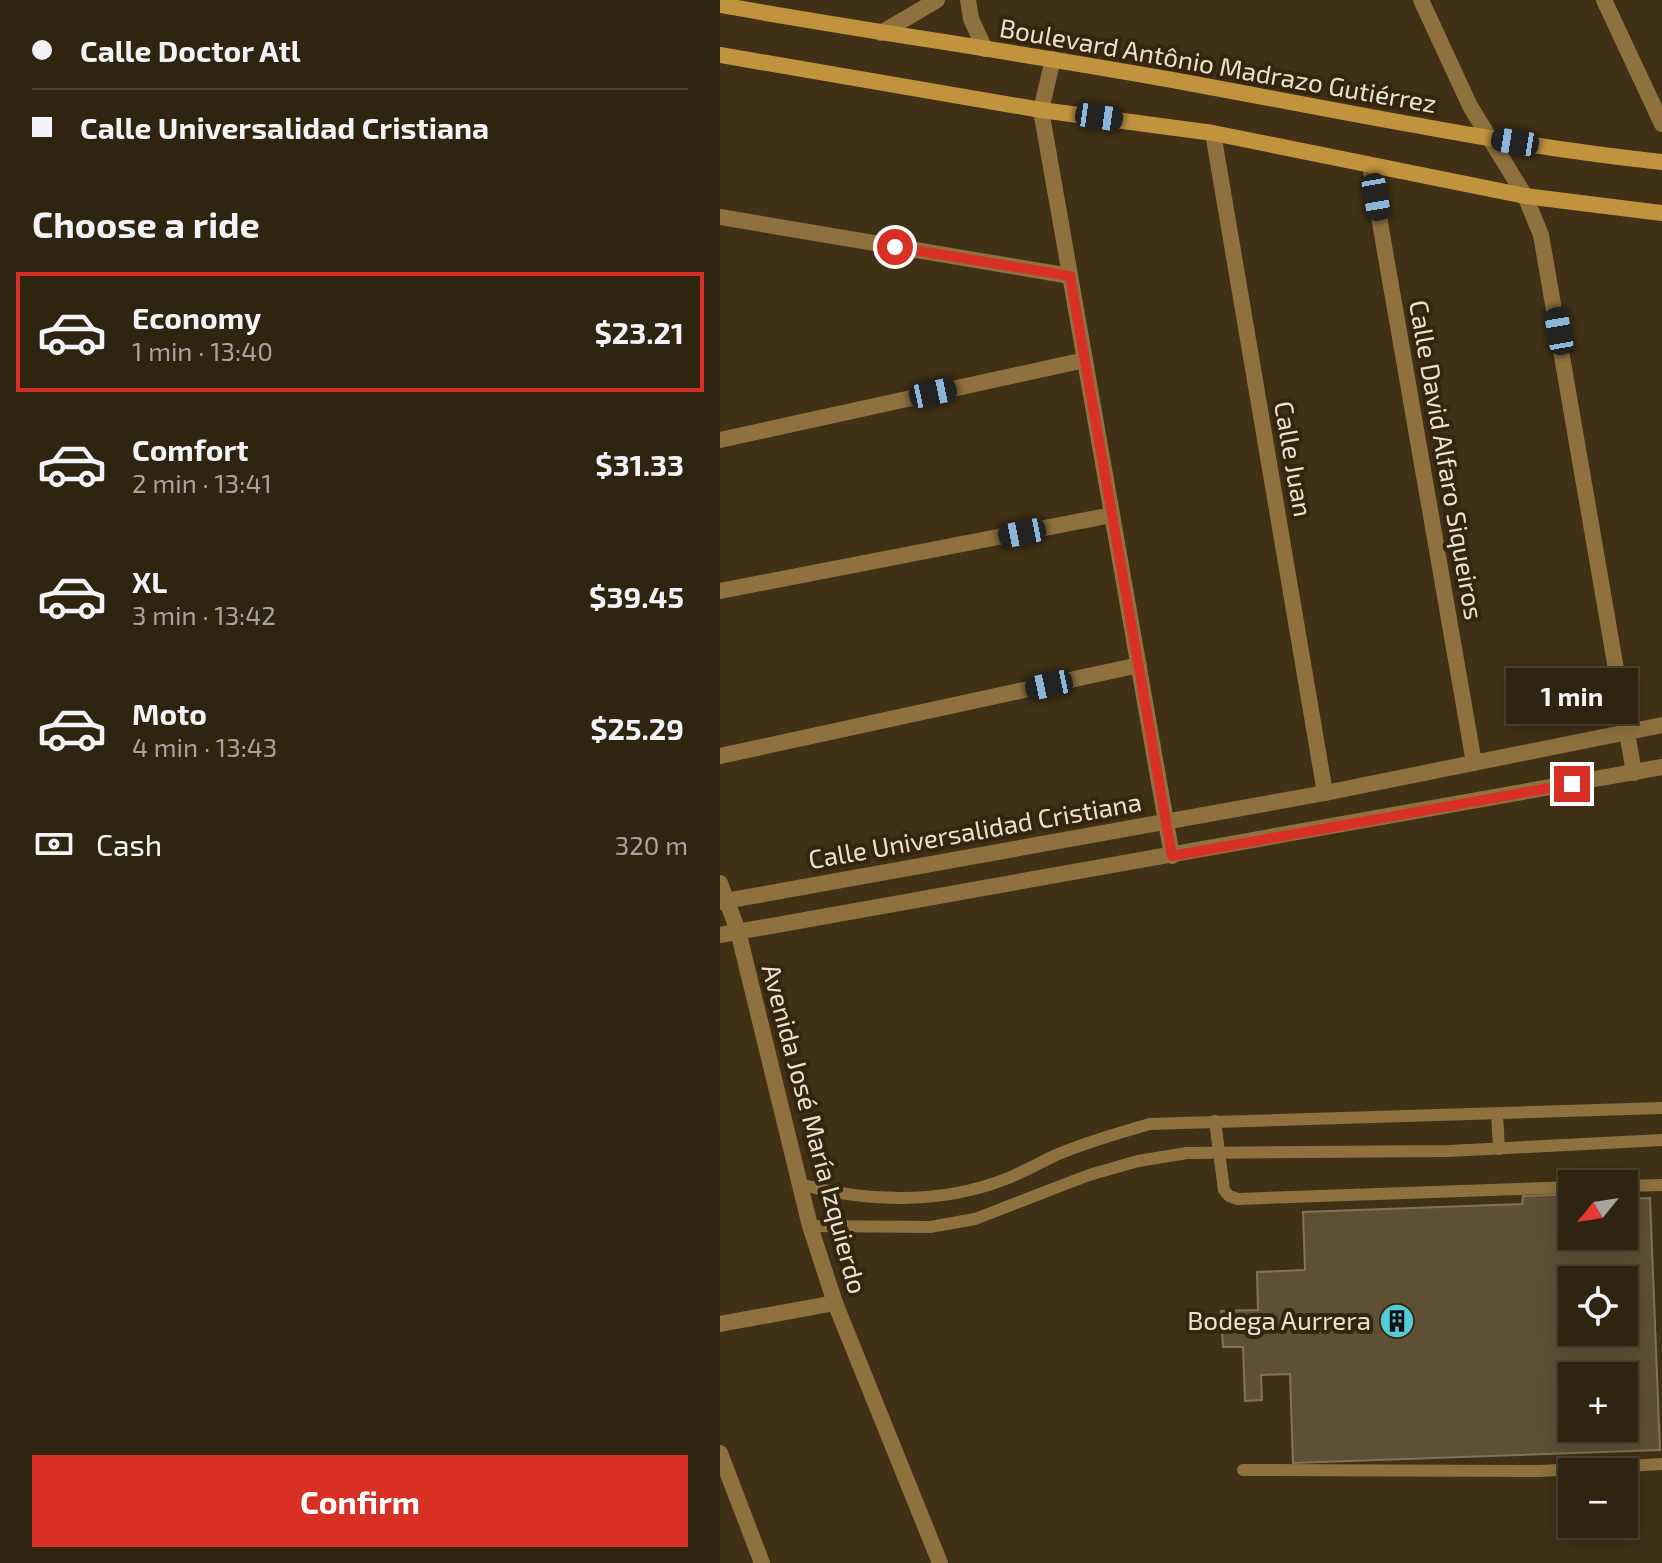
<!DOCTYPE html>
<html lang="en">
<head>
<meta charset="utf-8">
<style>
  body { margin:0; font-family:"Exo 2",sans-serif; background:#372c19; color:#f1f3f6; height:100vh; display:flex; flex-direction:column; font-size:30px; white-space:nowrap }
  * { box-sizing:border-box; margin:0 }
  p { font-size:26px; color:#a7a49f }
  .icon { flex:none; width:44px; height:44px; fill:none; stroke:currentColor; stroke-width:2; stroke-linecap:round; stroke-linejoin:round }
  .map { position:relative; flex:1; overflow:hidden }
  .details { display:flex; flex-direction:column; background:#2f2410; width:720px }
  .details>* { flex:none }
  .top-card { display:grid; align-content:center; height:176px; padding:0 32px; background:#2f2410 }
  .needle { width:52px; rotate:240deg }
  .controls { position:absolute; left:838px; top:1170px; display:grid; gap:16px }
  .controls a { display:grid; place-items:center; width:80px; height:80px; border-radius:0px; background:#2f2410; box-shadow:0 4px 20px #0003,0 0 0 2px #4a4130; font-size:40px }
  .end { position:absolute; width:36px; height:36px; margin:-18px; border:10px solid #d93025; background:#fff; box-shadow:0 0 0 4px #fff }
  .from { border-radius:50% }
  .bubble { position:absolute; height:56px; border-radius:0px; background:#2f2410; box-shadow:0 4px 20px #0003,0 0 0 2px #4a4130; font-size:26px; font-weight:700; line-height:56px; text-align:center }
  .car { position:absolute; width:24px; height:48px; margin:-24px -12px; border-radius:10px; box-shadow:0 0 6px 2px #0007; background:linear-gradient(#222 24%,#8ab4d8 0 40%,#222 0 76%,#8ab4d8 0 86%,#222 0) }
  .top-card b { display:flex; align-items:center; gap:28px; height:76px; font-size:30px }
  .top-card b+b { border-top:2px solid #4a4130 }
  .top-card i { width:20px; height:20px; background:#f1f3f6 }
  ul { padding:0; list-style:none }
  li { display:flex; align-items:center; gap:24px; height:120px; margin:0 16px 12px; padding:0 16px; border:4px solid transparent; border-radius:0px }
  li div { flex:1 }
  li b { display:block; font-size:30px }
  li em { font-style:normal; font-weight:700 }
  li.selected { border-color:#d93025 }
  li>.icon { width:72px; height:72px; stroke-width:1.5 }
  h2 { padding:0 32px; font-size:36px; line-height:96px }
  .pay { display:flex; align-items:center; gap:20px; height:88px; padding:0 32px; font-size:30px }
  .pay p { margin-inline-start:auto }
  .primary-button { display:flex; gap:16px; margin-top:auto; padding:16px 32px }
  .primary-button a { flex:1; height:92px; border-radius:0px; background:#d93025; color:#fff; font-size:32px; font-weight:700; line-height:92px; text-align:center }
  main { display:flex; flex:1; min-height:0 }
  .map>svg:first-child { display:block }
  .building { fill:#5f4f35; stroke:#837257; stroke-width:2; fill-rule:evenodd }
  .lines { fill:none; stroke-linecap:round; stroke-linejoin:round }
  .lane { stroke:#8e713f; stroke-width:12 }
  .street { stroke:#8e713f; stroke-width:16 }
  .secondary { stroke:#c2933e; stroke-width:16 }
  .route { stroke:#d93025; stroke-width:10 }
  .labels { text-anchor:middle; stroke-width:8; stroke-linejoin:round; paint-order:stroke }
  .street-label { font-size:26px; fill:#eae1d2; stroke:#34260c }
  .poi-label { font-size:26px; fill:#eae1d2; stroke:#34260c; text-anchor:end }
</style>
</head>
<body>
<main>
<section class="details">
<div class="top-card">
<b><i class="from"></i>Calle Doctor Atl</b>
<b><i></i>Calle Universalidad Cristiana</b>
</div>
<h2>Choose a ride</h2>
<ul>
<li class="selected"><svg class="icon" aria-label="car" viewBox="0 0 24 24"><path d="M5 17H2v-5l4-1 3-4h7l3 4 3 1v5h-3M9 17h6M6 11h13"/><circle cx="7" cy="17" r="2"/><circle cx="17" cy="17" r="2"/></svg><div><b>Economy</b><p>1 min · 13:40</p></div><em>$23.21</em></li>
<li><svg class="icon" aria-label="car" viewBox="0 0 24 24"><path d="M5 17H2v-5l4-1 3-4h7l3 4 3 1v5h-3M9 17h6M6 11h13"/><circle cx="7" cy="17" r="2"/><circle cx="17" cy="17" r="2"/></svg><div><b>Comfort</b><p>2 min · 13:41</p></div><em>$31.33</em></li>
<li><svg class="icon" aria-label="car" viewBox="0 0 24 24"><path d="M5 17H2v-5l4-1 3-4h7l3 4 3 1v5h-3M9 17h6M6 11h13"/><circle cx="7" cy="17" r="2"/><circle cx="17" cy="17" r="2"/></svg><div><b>XL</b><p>3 min · 13:42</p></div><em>$39.45</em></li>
<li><svg class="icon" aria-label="car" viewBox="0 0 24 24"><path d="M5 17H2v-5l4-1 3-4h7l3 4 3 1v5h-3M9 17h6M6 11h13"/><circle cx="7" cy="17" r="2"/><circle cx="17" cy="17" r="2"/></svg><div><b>Moto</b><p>4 min · 13:43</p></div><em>$25.29</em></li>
</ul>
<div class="pay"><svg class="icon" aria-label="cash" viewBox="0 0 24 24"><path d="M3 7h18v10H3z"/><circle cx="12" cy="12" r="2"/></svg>Cash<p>320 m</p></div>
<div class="primary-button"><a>Confirm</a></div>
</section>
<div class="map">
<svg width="942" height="1563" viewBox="0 0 942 1563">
  <rect width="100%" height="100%" fill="#3f3016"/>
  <path class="building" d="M 852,1194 L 852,1236 L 904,1236 L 904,1199 L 930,1198 L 940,1450 L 573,1463 L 570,1374 L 541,1375 L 542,1400 L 525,1401 L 523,1347 L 503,1347 L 501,1311 L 538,1310 L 537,1272 L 585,1270 L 583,1212 L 802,1204 L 803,1196 ZM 852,1280 L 904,1280 L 904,1332 L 852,1332 ZM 852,1376 L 904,1376 L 904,1428 L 852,1428 Z"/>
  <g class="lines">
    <g class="lane">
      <path d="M 777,1114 L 779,1149"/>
      <path d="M 495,1121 L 504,1190 L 509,1196 L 518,1199 L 852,1187"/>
      <path d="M 79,1184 C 146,1202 219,1205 286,1179 C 303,1172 319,1163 336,1155 C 367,1142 398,1133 430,1124 L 942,1108"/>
      <path d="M 904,1186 L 942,1185"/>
      <path d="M 90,1226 L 210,1227 L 255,1219 L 369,1175 L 418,1161 L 467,1153 L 729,1151 L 942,1140"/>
      <path d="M 523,1470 L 820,1471 L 942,1464"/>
    </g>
    <g class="street">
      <path d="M 248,0 L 251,19 L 265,49"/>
      <path d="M 701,0 L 750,106 L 805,196 L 821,235 L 914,773"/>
      <path d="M 884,0 L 942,124"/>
      <path d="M 161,33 L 217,0"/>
      <path d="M 333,59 L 321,110 L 452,856"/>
      <path d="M 493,133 L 605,793"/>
      <path d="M 650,165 L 754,763"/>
      <path d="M 0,217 L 350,276"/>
      <path d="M 0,440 L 365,360"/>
      <path d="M 0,591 L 392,515"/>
      <path d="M 0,756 L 419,665"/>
      <path d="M 0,883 L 18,931 L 90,1226 L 115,1303 L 220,1563"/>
      <path d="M 0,902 L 605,793 L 942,725"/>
      <path d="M 0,935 L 942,767"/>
      <path d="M 0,1324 L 115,1303"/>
      <path d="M 0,1453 L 42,1563"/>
    </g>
    <g class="secondary">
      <path d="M 0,5 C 147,31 295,52 441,78 C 608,108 774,144 942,162"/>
      <path d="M 0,55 L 321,110 L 493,133 L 805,196 L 942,213"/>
    </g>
  </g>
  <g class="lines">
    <path class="route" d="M 175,247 L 350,276 L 452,856 L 852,784"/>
  </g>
  <defs>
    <g id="building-disc" transform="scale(1.8)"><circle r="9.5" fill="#53cbda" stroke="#34260c"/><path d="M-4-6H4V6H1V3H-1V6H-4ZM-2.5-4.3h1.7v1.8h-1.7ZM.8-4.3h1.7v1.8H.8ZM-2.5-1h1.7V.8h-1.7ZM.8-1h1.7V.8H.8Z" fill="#111"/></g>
  </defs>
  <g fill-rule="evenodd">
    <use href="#building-disc" x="677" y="1321"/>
  </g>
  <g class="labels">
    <g class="street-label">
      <text transform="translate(498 66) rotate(10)" y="9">Boulevard Antônio Madrazo Gutiérrez</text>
      <text transform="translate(573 459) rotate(80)" y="9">Calle Juan</text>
      <text transform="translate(726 460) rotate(80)" y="9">Calle David Alfaro Siqueiros</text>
      <text transform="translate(255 831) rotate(-10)" y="9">Calle Universalidad Cristiana</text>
      <text transform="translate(94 1129) rotate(75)" y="9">Avenida José María Izquierdo</text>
    </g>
    <g class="poi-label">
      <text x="651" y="1330">Bodega Aurrera</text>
    </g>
  </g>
</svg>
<div class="controls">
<a><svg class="needle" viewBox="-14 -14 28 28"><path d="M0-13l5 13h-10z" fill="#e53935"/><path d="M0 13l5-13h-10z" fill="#a7a49f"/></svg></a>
<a><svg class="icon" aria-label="locate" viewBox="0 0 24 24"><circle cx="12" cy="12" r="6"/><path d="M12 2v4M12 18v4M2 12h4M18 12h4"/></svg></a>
<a>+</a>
<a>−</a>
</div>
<i class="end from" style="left:175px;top:247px"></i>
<i class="end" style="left:852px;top:784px"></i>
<div class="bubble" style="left:786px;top:668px;width:132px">1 min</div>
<i class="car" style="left:379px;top:117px;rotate:98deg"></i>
<i class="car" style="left:795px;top:142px;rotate:279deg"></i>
<i class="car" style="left:656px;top:197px;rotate:170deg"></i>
<i class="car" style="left:839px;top:331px;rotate:350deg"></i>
<i class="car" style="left:213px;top:393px;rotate:78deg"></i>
<i class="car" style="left:302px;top:533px;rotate:259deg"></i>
<i class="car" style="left:329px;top:685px;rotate:258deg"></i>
</div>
</main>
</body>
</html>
